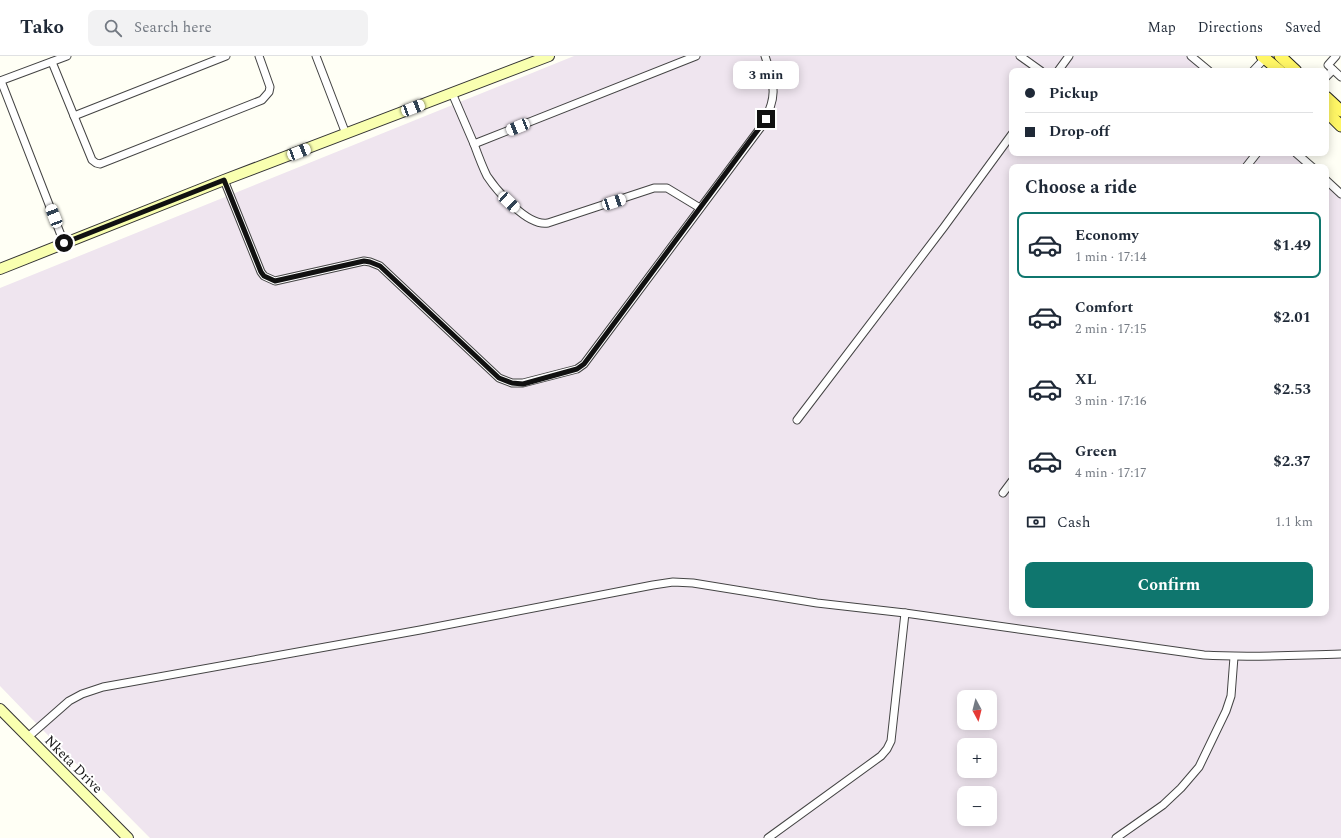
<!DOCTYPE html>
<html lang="en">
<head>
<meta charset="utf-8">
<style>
  body { margin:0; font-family:Spectral,serif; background:#f2f2f3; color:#1f2937; height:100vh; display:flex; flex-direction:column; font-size:15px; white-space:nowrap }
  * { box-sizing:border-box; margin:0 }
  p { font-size:13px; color:#747a83 }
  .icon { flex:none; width:22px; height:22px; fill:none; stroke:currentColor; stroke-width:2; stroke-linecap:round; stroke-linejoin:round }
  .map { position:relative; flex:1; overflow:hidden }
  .sheet { position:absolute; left:1009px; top:108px; width:320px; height:452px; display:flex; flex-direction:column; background:#fff; border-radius:8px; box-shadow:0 2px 10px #0003 }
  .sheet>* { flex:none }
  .hud { position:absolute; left:1009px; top:12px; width:320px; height:88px; border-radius:8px; box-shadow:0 2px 10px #0003; display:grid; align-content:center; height:88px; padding:0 16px; background:#fff }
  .needle { width:26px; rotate:173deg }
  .controls { position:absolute; left:957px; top:634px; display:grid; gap:8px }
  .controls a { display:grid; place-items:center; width:40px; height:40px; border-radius:8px; background:#fff; box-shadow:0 2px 10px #0003; font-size:20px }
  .end { position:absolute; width:18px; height:18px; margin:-9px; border:5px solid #111; background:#fff; box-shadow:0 0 0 2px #fff }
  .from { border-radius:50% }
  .bubble { position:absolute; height:28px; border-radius:8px; background:#fff; box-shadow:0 2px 10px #0003; font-size:13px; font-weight:700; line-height:28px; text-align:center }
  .car { position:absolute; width:12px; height:24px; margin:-12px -6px; border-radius:5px; box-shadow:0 0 3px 1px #0007; background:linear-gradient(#fff 24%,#345 0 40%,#fff 0 76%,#345 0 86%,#fff 0) }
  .hud b { display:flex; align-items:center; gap:14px; height:38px; font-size:15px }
  .hud b+b { border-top:1px solid #e0e1e3 }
  .hud i { width:10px; height:10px; background:#1f2937 }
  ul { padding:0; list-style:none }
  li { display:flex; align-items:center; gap:12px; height:66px; margin:0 8px 6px; padding:0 8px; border:2px solid transparent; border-radius:8px }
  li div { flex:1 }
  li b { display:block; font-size:15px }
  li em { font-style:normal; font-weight:700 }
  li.on { border-color:#0f766e }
  li>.icon { width:36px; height:36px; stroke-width:1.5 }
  h2 { padding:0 16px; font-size:18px; line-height:48px }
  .pay { display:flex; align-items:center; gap:10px; height:44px; padding:0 16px; font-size:15px }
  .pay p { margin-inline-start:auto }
  .action { display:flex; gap:8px; margin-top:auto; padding:8px 16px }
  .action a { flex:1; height:46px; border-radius:8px; background:#0f766e; color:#fff; font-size:16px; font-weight:700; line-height:46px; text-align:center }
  header { display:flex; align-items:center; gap:24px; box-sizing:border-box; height:56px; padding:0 20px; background:#fff; border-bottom:1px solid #e0e1e3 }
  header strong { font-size:19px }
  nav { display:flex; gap:22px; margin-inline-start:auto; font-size:14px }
  .search { width:280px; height:36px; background:#f2f2f3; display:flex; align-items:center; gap:10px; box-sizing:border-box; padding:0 14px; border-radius:8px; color:#747a83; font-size:15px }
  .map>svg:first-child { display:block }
  .industrial { fill:#efe5ef; fill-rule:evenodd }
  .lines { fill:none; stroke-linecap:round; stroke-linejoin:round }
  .street-casing { stroke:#444; stroke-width:9 }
  .secondary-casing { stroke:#333; stroke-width:12 }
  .primary-casing { stroke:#222; stroke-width:13 }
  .street { stroke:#fff; stroke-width:7 }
  .secondary { stroke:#f9ffb0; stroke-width:10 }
  .primary { stroke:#fff665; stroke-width:11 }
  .route { stroke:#111; stroke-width:5 }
  .labels { text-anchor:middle; stroke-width:4; stroke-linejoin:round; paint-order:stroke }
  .street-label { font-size:14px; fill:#111; stroke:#fff }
</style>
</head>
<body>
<header>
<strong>Tako</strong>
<div class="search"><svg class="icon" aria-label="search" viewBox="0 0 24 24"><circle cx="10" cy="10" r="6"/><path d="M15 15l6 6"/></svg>Search here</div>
<nav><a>Map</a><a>Directions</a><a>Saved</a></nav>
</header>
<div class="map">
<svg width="1341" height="782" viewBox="0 0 1341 782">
  <rect width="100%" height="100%" fill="#fffff5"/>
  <path class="industrial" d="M 574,0 L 1196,0 L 1212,15 L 1012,15 L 1012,97 L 1301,97 L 1316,111 L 1012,111 L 1012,557 L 1326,557 L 1326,120 L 1341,134 L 1341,782 L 150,782 L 28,659 L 0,630 L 0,232 ZM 964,641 L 990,641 L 990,667 L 964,667 ZM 964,689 L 990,689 L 990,715 L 964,715 ZM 964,737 L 990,737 L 990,763 L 964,763 Z"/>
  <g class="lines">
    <g class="street-casing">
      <g id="street">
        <path d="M 316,0 L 346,78"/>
        <path d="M 1020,0 L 1041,15"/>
        <path d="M 1191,0 L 1209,15"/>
        <path d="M 1336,0 L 1328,9 L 1341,21"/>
        <path d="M 52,6 L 92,104 L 96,107 L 100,108 L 262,44 L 269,36 L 270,31 L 259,0"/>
        <path d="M 1058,15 L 1069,0"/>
        <path d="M 1253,15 L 1267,0"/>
        <path d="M 1326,21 L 1333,14"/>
        <path d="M 0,25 L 67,0"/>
        <path d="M 1,25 L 64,187"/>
        <path d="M 452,37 L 474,88 L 696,0"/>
        <path d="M 74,60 L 226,0"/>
        <path d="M 474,88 C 478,99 482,110 487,120 C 497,135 528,171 548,167 L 654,132 L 667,132 L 700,152"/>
        <path d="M 1296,97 L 1312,111"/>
        <path d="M 1246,111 L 1257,97"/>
        <path d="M 224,124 L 261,216 L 264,220 L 275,225 L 364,205 L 370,206 L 380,210 L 499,322 L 512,327 L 523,327 L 577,313 L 584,308 L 761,71 C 778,42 775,30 765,0"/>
        <path d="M 1326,124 L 1341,138"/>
        <path d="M 797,364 L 944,171 L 1012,78"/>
        <path d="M 1003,437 L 1012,425"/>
        <path d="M 28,681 L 69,645 L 82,638 L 103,631 L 420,574 L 653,529 L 673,526 L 693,527 L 817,547 L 905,557 L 1204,599 C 1250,602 1296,599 1341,598"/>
        <path d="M 768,782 L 881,700 L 887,693 L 891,685 L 905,557"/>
        <path d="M 1116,782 L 1163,749 L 1181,732 L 1199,711 L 1226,655 L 1231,640 L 1234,601"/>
      </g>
    </g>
    <g class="secondary-casing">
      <g id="secondary">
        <path d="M 0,213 L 224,124 L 549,0"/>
        <path d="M 0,653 L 128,782"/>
      </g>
    </g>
    <g class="primary-casing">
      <g id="primary">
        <path d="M 1262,0 L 1280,15"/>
        <path d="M 1280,0 L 1296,15"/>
        <path d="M 1326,41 L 1341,55"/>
        <path d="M 1326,55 L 1341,70"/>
      </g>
    </g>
    <use href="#street" class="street"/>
    <use href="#secondary" class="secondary"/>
    <use href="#primary" class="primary"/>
  </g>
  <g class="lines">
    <path class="route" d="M 64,187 L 224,124 L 261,216 L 264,220 L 275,225 L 364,205 L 370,206 L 380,210 L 499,322 L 512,327 L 523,328 L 577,313 L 584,308 L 766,63"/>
  </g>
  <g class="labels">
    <g class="street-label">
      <text transform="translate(74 708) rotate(45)" y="5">Nketa Drive</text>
    </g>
  </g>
</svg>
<div class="controls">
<a><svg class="needle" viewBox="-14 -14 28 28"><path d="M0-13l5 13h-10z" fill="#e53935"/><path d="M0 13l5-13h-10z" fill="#747a83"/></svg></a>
<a>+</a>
<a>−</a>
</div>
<i class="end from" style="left:64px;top:187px"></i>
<i class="end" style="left:766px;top:63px"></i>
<div class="bubble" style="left:733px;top:5px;width:66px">3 min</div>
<i class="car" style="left:413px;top:52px;rotate:69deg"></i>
<i class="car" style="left:518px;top:71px;rotate:248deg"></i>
<i class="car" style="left:299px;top:96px;rotate:69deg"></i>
<i class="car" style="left:509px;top:146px;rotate:133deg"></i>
<i class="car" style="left:614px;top:146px;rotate:72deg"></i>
<i class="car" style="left:54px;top:160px;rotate:339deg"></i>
<div class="hud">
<b><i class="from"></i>Pickup</b>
<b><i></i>Drop-off</b>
</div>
<section class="sheet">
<h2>Choose a ride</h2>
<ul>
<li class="on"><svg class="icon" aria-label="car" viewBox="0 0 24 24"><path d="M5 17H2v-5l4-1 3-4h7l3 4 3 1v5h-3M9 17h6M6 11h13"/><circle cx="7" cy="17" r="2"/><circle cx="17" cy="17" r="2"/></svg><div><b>Economy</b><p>1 min · 17:14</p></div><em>$1.49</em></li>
<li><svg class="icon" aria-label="car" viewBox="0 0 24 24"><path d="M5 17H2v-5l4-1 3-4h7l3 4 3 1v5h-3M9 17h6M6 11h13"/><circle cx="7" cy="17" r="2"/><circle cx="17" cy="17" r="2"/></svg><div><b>Comfort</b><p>2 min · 17:15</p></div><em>$2.01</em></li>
<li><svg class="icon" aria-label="car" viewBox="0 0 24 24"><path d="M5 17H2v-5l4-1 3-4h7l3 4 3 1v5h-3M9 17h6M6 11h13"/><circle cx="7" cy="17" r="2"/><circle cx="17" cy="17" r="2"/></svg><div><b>XL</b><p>3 min · 17:16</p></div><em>$2.53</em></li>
<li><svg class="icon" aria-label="car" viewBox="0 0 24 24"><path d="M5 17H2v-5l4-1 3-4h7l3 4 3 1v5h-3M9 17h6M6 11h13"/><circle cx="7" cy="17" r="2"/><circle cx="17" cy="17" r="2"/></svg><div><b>Green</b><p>4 min · 17:17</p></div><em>$2.37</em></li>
</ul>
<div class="pay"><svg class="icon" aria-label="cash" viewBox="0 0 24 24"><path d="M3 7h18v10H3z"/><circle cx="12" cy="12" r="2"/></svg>Cash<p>1.1 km</p></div>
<div class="action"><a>Confirm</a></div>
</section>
</div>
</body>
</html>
